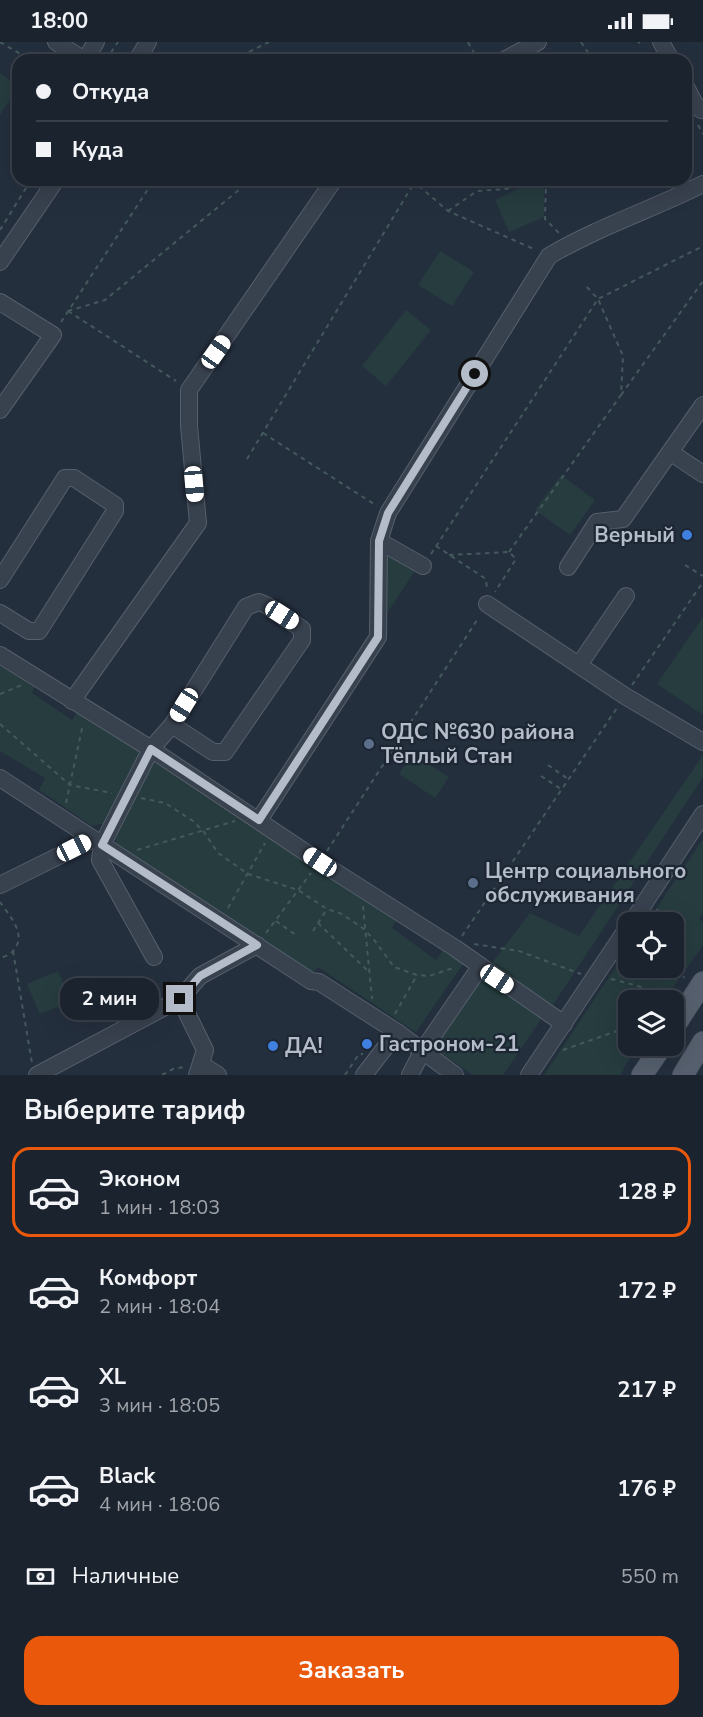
<!DOCTYPE html>
<html lang="ru">
<head>
<meta charset="utf-8">
<style>
  body { margin:0; font-family:"Nunito Sans",sans-serif; background:#282f3a; color:#f1f3f6; height:100vh; display:flex; flex-direction:column; font-size:22px; white-space:nowrap }
  * { box-sizing:border-box; margin:0 }
  p { font-size:20px; color:#a0a4aa }
  .icon { flex:none; width:33px; height:33px; fill:none; stroke:currentColor; stroke-width:2; stroke-linecap:round; stroke-linejoin:round }
  .map { position:relative; height:1033px; overflow:hidden }
  .panel { display:flex; flex-direction:column; background:#1b232e; flex:1 }
  .panel>* { flex:none }
  .top-card { position:absolute; left:12px; top:12px; width:680px; height:132px; border-radius:18px; box-shadow:0 6px 24px #0002,0 0 0 2px #39404a; display:grid; align-content:center; height:132px; padding:0 24px; background:#1b232e }
  .buttons { position:absolute; left:618px; top:870px; display:grid; gap:12px }
  .buttons a { display:grid; place-items:center; width:66px; height:66px; border-radius:12px; background:#1b232e; box-shadow:0 6px 24px #0002,0 0 0 2px #39404a; font-size:30px }
  .end { position:absolute; width:27px; height:27px; margin:-14px; border:8px solid #b4bcc9; background:#111; box-shadow:0 0 0 3px #111 }
  .from { border-radius:50% }
  .bubble { position:absolute; height:42px; border-radius:18px; background:#1b232e; box-shadow:0 6px 24px #0002,0 0 0 2px #39404a; font-size:20px; font-weight:700; line-height:42px; text-align:center }
  .car { position:absolute; width:18px; height:36px; margin:-18px -9px; border-radius:8px; box-shadow:0 0 4px 2px #0007; background:linear-gradient(#fff 24%,#345 0 40%,#fff 0 76%,#345 0 86%,#fff 0) }
  .top-card b { display:flex; align-items:center; gap:21px; height:57px; font-size:22px }
  .top-card b+b { border-top:2px solid #39404a }
  .top-card i { width:15px; height:15px; background:#f1f3f6 }
  ul { padding:0; list-style:none }
  li { display:flex; align-items:center; gap:18px; height:90px; margin:0 12px 9px; padding:0 12px; border:3px solid transparent; border-radius:18px }
  li div { flex:1 }
  li b { display:block; font-size:22px }
  li em { font-style:normal; font-weight:700 }
  li.on { border-color:#ea580c }
  li>.icon { width:54px; height:54px; stroke-width:1.5 }
  h2 { padding:0 24px; font-size:27px; line-height:72px }
  .pay { display:flex; align-items:center; gap:15px; height:66px; padding:0 24px; font-size:22px }
  .pay p { margin-inline-start:auto }
  .primary-button { display:flex; gap:12px; margin-top:auto; padding:12px 24px }
  .primary-button a { flex:1; height:69px; border-radius:18px; background:#ea580c; color:#fff; font-size:24px; font-weight:700; line-height:69px; text-align:center }
  .status { display:flex; justify-content:space-between; align-items:center; height:42px; padding:0 30px; background:#1b232e; direction:ltr }
  .status svg { height:16px; fill:currentColor }
  .map>svg:first-child { display:block }
  .green { fill:#263c3f }
  .lines { fill:none; stroke-linecap:round; stroke-linejoin:round }
  .minor-casing { stroke:#565f6c; stroke-width:18 }
  .major-casing { stroke:#414a57; stroke-width:22 }
  .path { stroke:#44595c; stroke-width:2; stroke-dasharray:4.5 4.5; stroke-linecap:butt }
  .minor { stroke:#38414e; stroke-width:16 }
  .major { stroke:#56606e; stroke-width:21 }
  .route { stroke:#b4bcc9; stroke-width:8 }
  .shop-dot { fill:#3f7fe0; stroke:#1d2633; stroke-width:2 }
  .service-dot { fill:#5c6f8a; stroke:#1d2633; stroke-width:2 }
  .labels { text-anchor:middle; stroke-width:4.5; stroke-linejoin:round; paint-order:stroke }
  .poi-label { font-size:21px; font-weight:bold; fill:#b4bcc9; stroke:#1d2633; text-anchor:start }
</style>
</head>
<body>
<div class="status"><b>18:00</b><svg viewBox="0 0 49 12"><path d="M0 12V9h3v3zM5 12V6h3v6zM10 12V3h3v9zM15 12V0h3v12zM26 1h20v11H26zM47 4h2v5h-2z"/></svg></div>
<div class="map">
<svg width="703" height="1033" viewBox="0 0 703 1033">
  <rect width="100%" height="100%" fill="#242f3e"/>
  <g class="green">
    <path d="M 0,31 L 18,43 L 18,46 L 0,73 Z"/>
    <path d="M 537,138 L 544,138 L 544,175 L 509,190 L 495,158 Z"/>
    <path d="M 440,209 L 474,230 L 452,264 L 418,243 Z"/>
    <path d="M 406,268 L 431,288 L 386,344 L 362,324 Z"/>
    <path d="M 561,433 L 595,458 L 570,493 L 535,468 Z"/>
    <path d="M 384,508 L 416,527 L 382,579 Z"/>
    <path d="M 703,575 L 703,673 L 657,642 Z"/>
    <path d="M 0,622 L 35,642 L 32,651 L 72,678 L 78,669 L 144,709 L 106,781 L 92,784 L 39,748 L 45,736 L 0,709 Z"/>
    <path d="M 412,712 L 449,735 L 435,756 L 399,732 Z"/>
    <path d="M 703,713 L 703,735 L 553,963 L 491,922 L 530,871 L 579,894 Z"/>
    <path d="M 153,719 L 397,876 L 392,886 L 436,918 L 443,908 L 463,922 L 416,990 L 318,925 L 313,931 L 117,803 L 114,792 Z"/>
    <path d="M 703,797 L 703,871 L 699,877 L 703,880 L 703,903 L 664,958 L 628,958 L 628,1004 L 637,1004 L 620,1033 L 544,1033 L 628,907 L 628,926 L 674,926 L 674,880 L 647,880 Z"/>
    <path d="M 58,929 L 71,960 L 40,972 L 27,942 Z"/>
    <path d="M 481,934 L 542,976 L 503,1033 L 473,1033 L 432,1005 Z"/>
  </g>
  <g class="lines">
    <g class="minor-casing">
      <g id="minor">
        <path d="M 56,0 L 84,18"/>
        <path d="M 661,0 L 671,18"/>
        <path d="M 85,18 L 96,0"/>
        <path d="M 137,18 L 148,0"/>
        <path d="M 504,18 L 538,0"/>
        <path d="M 686,45 L 695,62 L 701,68 L 703,67"/>
        <path d="M 0,220 L 56,138"/>
        <path d="M 0,260 L 53,293 L 0,368"/>
        <path d="M 670,410 L 703,363"/>
        <path d="M 379,499 L 423,524"/>
        <path d="M 568,525 L 597,480 L 623,477 L 670,410 L 703,432"/>
        <path d="M 0,538 L 65,436 L 74,436 L 115,463 L 115,469 L 39,589 L 29,589 L 0,571"/>
        <path d="M 487,562 L 625,654 L 703,700"/>
        <path d="M 0,613 L 151,707 L 320,820 L 455,906 L 564,982"/>
        <path d="M 579,623 L 626,554"/>
        <path d="M 72,659 L 198,481 L 189,384 L 189,348 L 334,138"/>
        <path d="M 0,736 L 311,939 L 319,940 L 397,990 L 455,1033"/>
        <path d="M 259,778 L 378,595 L 379,499 L 388,471 L 549,214 C 598,185 653,167 703,142"/>
        <path d="M 0,843 L 93,797"/>
        <path d="M 632,880 L 703,772"/>
        <path d="M 154,915 L 100,818 L 102,803 L 151,707 L 172,683 L 246,565 L 259,560 L 266,563 L 302,587 L 302,598 L 225,710 L 213,710 L 172,683"/>
        <path d="M 180,957 L 205,1008 L 197,1033"/>
        <path d="M 201,1022 L 218,1033"/>
        <path d="M 37,1033 L 180,957 L 200,934 L 257,903"/>
        <path d="M 364,1033 L 397,990"/>
        <path d="M 410,1033 L 423,1008 L 480,925"/>
        <path d="M 529,1033 L 628,885"/>
      </g>
    </g>
    <g class="major-casing">
      <g id="major">
        <path d="M 674,985 L 703,940"/>
        <path d="M 642,1033 L 662,1004"/>
        <path d="M 683,1033 L 703,1000"/>
      </g>
    </g>
    <g class="path">
      <path d="M 0,0 L 31,18"/>
      <path d="M 468,0 L 478,18"/>
      <path d="M 581,0 L 593,18"/>
      <path d="M 638,1 L 640,0"/>
      <path d="M 217,13 L 230,18"/>
      <path d="M 106,18 L 118,0"/>
      <path d="M 233,18 L 269,0"/>
      <path d="M 698,83 L 703,92"/>
      <path d="M 412,138 L 448,169 L 536,208"/>
      <path d="M 546,138 L 545,177 L 560,192"/>
      <path d="M 657,138 L 661,146"/>
      <path d="M 448,169 L 477,149 L 506,147 L 528,138"/>
      <path d="M 0,188 L 31,138"/>
      <path d="M 68,269 L 105,258 L 251,138"/>
      <path d="M 68,269 L 176,339"/>
      <path d="M 61,280 L 154,138"/>
      <path d="M 621,353 L 703,239"/>
      <path d="M 263,391 L 377,464"/>
      <path d="M 247,417 L 414,141 L 421,138"/>
      <path d="M 436,504 L 486,537 L 487,548"/>
      <path d="M 509,510 L 621,353 L 623,314 L 598,257 L 586,244"/>
      <path d="M 431,512 L 598,257 L 703,204"/>
      <path d="M 449,513 L 509,510 L 516,517 L 495,550"/>
      <path d="M 685,523 L 703,534"/>
      <path d="M 632,643 L 703,540"/>
      <path d="M 0,652 L 22,643"/>
      <path d="M 0,682 L 70,743 L 112,751"/>
      <path d="M 548,723 L 568,737"/>
      <path d="M 541,734 L 561,747"/>
      <path d="M 141,756 L 165,761 L 193,779 L 204,790 L 218,811 L 248,832 L 298,848 L 327,867 L 342,872 L 364,887 L 375,899 L 394,925 L 417,933 L 429,934 L 456,925"/>
      <path d="M 66,761 L 83,682"/>
      <path d="M 137,808 L 235,779"/>
      <path d="M 327,809 L 479,575"/>
      <path d="M 0,860 C 9,873 28,893 13,909 C 11,912 4,915 0,916"/>
      <path d="M 363,864 L 372,957"/>
      <path d="M 228,866 L 265,801"/>
      <path d="M 657,867 L 663,880"/>
      <path d="M 276,879 L 296,893"/>
      <path d="M 318,881 L 368,929"/>
      <path d="M 313,889 L 327,867"/>
      <path d="M 266,891 L 311,831"/>
      <path d="M 462,894 L 617,666"/>
      <path d="M 474,902 L 519,909 L 581,932"/>
      <path d="M 13,909 L 32,1021"/>
      <path d="M 674,909 L 684,936"/>
      <path d="M 611,937 L 635,943 L 671,956"/>
      <path d="M 395,972 L 417,933"/>
      <path d="M 563,1008 L 628,985"/>
      <path d="M 162,1033 L 173,1027 L 184,1025"/>
      <path d="M 345,1033 L 359,1012 L 363,1012"/>
    </g>
    <use href="#minor" class="minor"/>
    <use href="#major" class="major"/>
  </g>
  <g class="lines">
    <path class="route" d="M 180,957 L 200,934 L 257,903 L 102,803 L 151,707 L 259,778 L 378,595 L 379,499 L 388,471 L 475,332"/>
  </g>
  <g class="shop-dot">
    <circle cx="687" cy="493" r="6"/>
    <circle cx="367" cy="1002" r="6"/>
    <circle cx="273" cy="1004" r="6"/>
  </g>
  <g class="service-dot">
    <circle cx="369" cy="702" r="6"/>
    <circle cx="473" cy="841" r="6"/>
  </g>
  <g class="labels">
    <g class="poi-label">
      <text x="675" y="500" text-anchor="end">Верный</text>
      <text x="381" y="697">ОДС №630 района<tspan x="381" dy="24">Тёплый Стан</tspan></text>
      <text x="485" y="836">Центр социального<tspan x="485" dy="24">обслуживания</tspan></text>
      <text x="379" y="1009">Гастроном-21</text>
      <text x="285" y="1011">ДА!</text>
    </g>
  </g>
</svg>
<div class="buttons">
<a><svg class="icon" aria-label="locate" viewBox="0 0 24 24"><circle cx="12" cy="12" r="6"/><path d="M12 2v4M12 18v4M2 12h4M18 12h4"/></svg></a>
<a><svg class="icon" aria-label="layers" viewBox="0 0 24 24"><path d="M12 4l9 5-9 5-9-5zM3 14l9 5 9-5"/></svg></a>
</div>
<i class="end from" style="left:475px;top:332px"></i>
<i class="end" style="left:180px;top:957px"></i>
<div class="bubble" style="left:60px;top:936px;width:99px">2 мин</div>
<i class="car" style="left:216px;top:310px;rotate:35deg"></i>
<i class="car" style="left:194px;top:442px;rotate:175deg"></i>
<i class="car" style="left:282px;top:573px;rotate:122deg"></i>
<i class="car" style="left:184px;top:663px;rotate:212deg"></i>
<i class="car" style="left:74px;top:806px;rotate:63deg"></i>
<i class="car" style="left:320px;top:820px;rotate:304deg"></i>
<i class="car" style="left:497px;top:937px;rotate:124deg"></i>
<div class="top-card">
<b><i class="from"></i>Откуда</b>
<b><i></i>Куда</b>
</div>
</div>
<section class="panel">
<h2>Выберите тариф</h2>
<ul>
<li class="on"><svg class="icon" aria-label="car" viewBox="0 0 24 24"><path d="M5 17H2v-5l4-1 3-4h7l3 4 3 1v5h-3M9 17h6M6 11h13"/><circle cx="7" cy="17" r="2"/><circle cx="17" cy="17" r="2"/></svg><div><b>Эконом</b><p>1 мин · 18:03</p></div><em>128 ₽</em></li>
<li><svg class="icon" aria-label="car" viewBox="0 0 24 24"><path d="M5 17H2v-5l4-1 3-4h7l3 4 3 1v5h-3M9 17h6M6 11h13"/><circle cx="7" cy="17" r="2"/><circle cx="17" cy="17" r="2"/></svg><div><b>Комфорт</b><p>2 мин · 18:04</p></div><em>172 ₽</em></li>
<li><svg class="icon" aria-label="car" viewBox="0 0 24 24"><path d="M5 17H2v-5l4-1 3-4h7l3 4 3 1v5h-3M9 17h6M6 11h13"/><circle cx="7" cy="17" r="2"/><circle cx="17" cy="17" r="2"/></svg><div><b>XL</b><p>3 мин · 18:05</p></div><em>217 ₽</em></li>
<li><svg class="icon" aria-label="car" viewBox="0 0 24 24"><path d="M5 17H2v-5l4-1 3-4h7l3 4 3 1v5h-3M9 17h6M6 11h13"/><circle cx="7" cy="17" r="2"/><circle cx="17" cy="17" r="2"/></svg><div><b>Black</b><p>4 мин · 18:06</p></div><em>176 ₽</em></li>
</ul>
<div class="pay"><svg class="icon" aria-label="cash" viewBox="0 0 24 24"><path d="M3 7h18v10H3z"/><circle cx="12" cy="12" r="2"/></svg>Наличные<p>550 m</p></div>
<div class="primary-button"><a>Заказать</a></div>
</section>
</body>
</html>
